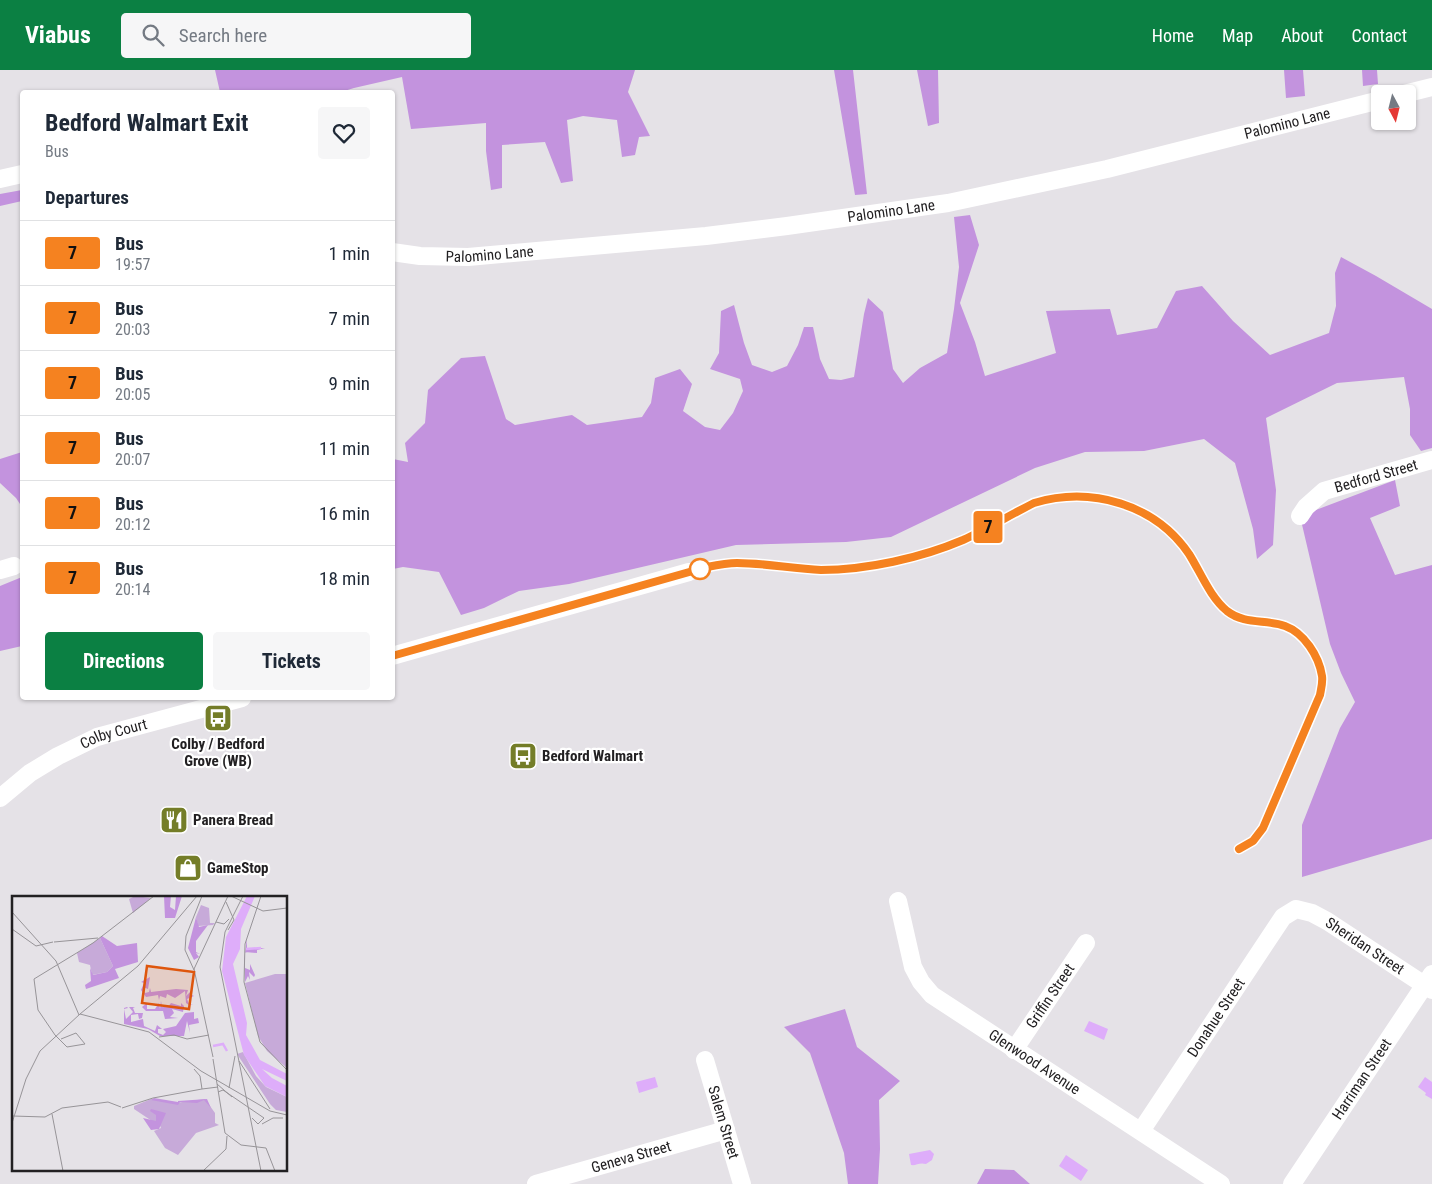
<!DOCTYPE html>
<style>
:root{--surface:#fff;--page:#f6f6f7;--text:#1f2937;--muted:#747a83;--line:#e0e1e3;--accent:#0b8043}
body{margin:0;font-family:"Roboto Condensed",sans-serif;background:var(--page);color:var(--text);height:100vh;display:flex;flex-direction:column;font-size:19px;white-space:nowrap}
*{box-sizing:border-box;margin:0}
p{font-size:16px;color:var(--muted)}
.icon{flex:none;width:28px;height:28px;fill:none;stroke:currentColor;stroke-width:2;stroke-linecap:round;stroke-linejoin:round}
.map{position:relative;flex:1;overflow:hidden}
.sheet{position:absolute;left:20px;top:20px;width:375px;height:610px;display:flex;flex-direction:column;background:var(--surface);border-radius:5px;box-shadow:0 1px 4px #0004}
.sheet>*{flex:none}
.badge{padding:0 10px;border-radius:4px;font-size:18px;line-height:32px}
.needle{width:32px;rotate:173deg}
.tools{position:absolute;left:1371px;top:15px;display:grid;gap:10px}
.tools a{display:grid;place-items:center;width:45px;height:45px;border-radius:5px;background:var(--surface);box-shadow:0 1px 4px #0004;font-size:25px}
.map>.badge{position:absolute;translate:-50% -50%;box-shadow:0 0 0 2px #fff}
h2{padding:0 25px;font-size:19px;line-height:45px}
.round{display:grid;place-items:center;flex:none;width:52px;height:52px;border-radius:5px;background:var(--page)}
.overview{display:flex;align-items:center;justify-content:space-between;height:85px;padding:0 25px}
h1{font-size:24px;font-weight:700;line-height:38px}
.action{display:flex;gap:10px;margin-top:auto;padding:10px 25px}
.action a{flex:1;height:58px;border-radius:5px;background:var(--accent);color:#fff;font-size:20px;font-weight:700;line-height:58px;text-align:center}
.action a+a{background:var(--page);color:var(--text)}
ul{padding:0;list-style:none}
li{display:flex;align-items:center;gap:15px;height:65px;padding:0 25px;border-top:1px solid var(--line)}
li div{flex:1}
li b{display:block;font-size:19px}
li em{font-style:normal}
li .badge{min-width:55px;font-weight:700;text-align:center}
header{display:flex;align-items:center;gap:30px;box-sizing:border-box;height:70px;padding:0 25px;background:var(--accent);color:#fff}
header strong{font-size:24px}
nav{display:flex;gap:28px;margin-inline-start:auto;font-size:18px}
.search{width:350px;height:45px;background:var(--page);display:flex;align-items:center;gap:12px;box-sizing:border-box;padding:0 18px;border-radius:5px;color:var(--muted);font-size:19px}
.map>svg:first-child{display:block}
.forest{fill:#c393de}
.water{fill:#deadfa}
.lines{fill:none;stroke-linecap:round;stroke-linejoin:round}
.minor{stroke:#fff;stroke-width:18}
.line-casing{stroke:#fff;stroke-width:11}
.line{stroke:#f58220;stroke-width:8}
.stop-dot{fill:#fff;stroke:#f58220;stroke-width:2.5}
.labels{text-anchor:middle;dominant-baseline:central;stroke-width:4.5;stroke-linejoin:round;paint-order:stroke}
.street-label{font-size:15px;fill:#222022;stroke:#fff}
.poi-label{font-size:15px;font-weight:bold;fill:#222022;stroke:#fff;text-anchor:start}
.inset-river{fill:none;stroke:#deadfa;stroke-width:2.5}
.inset-road{fill:none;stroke:#979498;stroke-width:1}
.view{fill:#de560d;fill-opacity:0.15;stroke:#de560d;stroke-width:2.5}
.inset-edge{fill:none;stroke:#222022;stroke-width:2.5}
</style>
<header>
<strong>Viabus</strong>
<div class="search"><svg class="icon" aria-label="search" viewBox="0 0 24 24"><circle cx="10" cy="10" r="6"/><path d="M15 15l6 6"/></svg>Search here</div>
<nav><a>Home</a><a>Map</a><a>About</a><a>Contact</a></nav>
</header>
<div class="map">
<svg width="1432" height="1114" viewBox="0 0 1432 1114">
<rect width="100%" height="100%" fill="#e5e2e7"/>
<path class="forest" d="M215 0H635L628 22 650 66 639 67 635 85 622 87 617 50 583 46 567 50 573 111 561 113 545 72 502 75V118L491 120 486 81V53L411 59 402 7 354 18 341 22H220Z
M834 0H853L867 124 855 125Z
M917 0H938L939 53 928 56Z
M1284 0H1303L1305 26 1286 28Z
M1362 0H1377L1378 14 1363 16Z
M22 120V131L0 136V124Z
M970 145 979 175 960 233 975 272 985 306 1056 283 1046 241 1110 239 1117 265 1157 258 1176 221 1202 216 1233 251 1270 285 1329 263 1336 236 1335 203 1341 187 1376 206 1432 239V378L1421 381 1410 365V339L1404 307 1337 313 1266 348 1276 420 1273 475 1257 489 1253 459 1235 393 1204 369 1144 381 1085 382 1035 398 891 467 846 472 736 475 569 514 519 521 484 538 461 545 439 502 403 497 393 499V389L408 392 405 373 425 353 428 320 461 288 485 286 506 349 515 355 572 345 587 355 642 347 651 333 655 308 680 299 692 314 683 341 705 357 720 360 733 343 743 321 740 309 710 299 719 283 721 241 734 235 744 273 752 295 772 302 787 296 798 275 804 257H813L820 289 829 309 841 310 854 307 864 244 868 228 883 242 893 299 903 313 920 298 947 283 954 239 959 197 954 147Z
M22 382V437L16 428 0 413V389Z
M1395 410 1400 436 1370 448 1395 505 1432 495V769L1302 807V755L1340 658 1355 632 1341 603 1330 574 1300 446Z
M22 507V576L0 581V516Z
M845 939 857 977 900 1011 879 1030 880 1079 878 1114H848L844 1083 810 983 784 957Z
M985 1099 1014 1100 1030 1114H977Z"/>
<path class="water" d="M1089 951 1108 959 1104 970 1084 961Z
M655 1007 658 1017 639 1023 636 1012Z
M1425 1007 1432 1012V1029L1425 1025 1426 1023 1418 1017Z
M930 1080 934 1084 932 1090 926 1094C919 1092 916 1096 911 1095L909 1084Z
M1066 1085 1088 1100 1081 1111 1059 1096Z"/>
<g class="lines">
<g class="minor">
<path d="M1404 24 1432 17"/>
<path d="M0 109 22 104"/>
<path id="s1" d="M392 182 420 186 468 187 706 166 787 156 948 133 1107 99 1380 30"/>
<path id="s2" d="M1300 446 1306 437 1324 421 1432 390"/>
<path d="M0 500 14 496"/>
<path d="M392 586 689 502"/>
<path id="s3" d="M0 728 30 703 58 686 97 667 242 628"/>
<path id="s4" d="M898 831 913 897 921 912 932 925 1221 1114"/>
<path id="s5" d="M1014 980 1086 873"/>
<path id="s6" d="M705 990 742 1114"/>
<path id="s7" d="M1141 1061 1283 847 1296 839 1312 843 1327 851 1432 920"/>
<path id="s8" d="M536 1114 726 1060"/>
<path id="s9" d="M1292 1114 1432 904"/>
</g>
</g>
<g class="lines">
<defs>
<path id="line" d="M392 586 707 497C717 495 727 493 737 493 765 493 793 499 821 500 866 500 921 488 963 470 987 459 1010 445 1034 433 1091 416 1155 434 1189 484 1201 503 1210 527 1227 541 1245 555 1265 549 1285 556 1304 563 1319 586 1322 606 1323 612 1321 619 1320 625L1263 758 1253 771 1239 779"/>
</defs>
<use href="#line" class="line-casing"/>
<use href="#line" class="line"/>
</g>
<defs>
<symbol id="bus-square" viewBox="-11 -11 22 22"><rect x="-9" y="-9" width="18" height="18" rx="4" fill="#747d28" stroke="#fff"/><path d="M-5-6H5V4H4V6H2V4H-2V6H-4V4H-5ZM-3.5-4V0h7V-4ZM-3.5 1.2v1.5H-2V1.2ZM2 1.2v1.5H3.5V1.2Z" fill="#fff"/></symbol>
<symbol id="restaurant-square" viewBox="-11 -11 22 22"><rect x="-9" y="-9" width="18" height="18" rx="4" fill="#747d28" stroke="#fff"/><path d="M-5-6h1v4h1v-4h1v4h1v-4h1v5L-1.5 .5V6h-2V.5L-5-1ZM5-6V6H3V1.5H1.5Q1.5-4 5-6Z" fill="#fff"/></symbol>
<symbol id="shop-square" viewBox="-11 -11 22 22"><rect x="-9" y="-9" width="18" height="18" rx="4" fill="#747d28" stroke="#fff"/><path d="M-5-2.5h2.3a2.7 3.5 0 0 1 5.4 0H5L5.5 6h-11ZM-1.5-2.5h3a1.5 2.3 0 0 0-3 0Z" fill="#fff"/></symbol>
</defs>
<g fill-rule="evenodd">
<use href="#bus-square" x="202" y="632" width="32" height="32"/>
<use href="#bus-square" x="507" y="670" width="32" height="32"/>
<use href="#restaurant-square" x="158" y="734" width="32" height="32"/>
<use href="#shop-square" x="172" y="782" width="32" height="32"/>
</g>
<circle class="stop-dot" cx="700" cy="499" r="10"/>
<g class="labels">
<g class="street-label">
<text stroke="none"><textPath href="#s1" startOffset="908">Palomino Lane</textPath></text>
<text stroke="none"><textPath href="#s1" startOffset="502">Palomino Lane</textPath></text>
<text stroke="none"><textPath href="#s1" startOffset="98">Palomino Lane</textPath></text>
<text stroke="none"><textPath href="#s2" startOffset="89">Bedford Street</textPath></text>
<text stroke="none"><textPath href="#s3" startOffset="132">Colby Court</textPath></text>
<text stroke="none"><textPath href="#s7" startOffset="351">Sheridan Street</textPath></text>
<text stroke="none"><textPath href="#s5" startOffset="65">Griffin Street</textPath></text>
<text stroke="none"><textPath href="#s7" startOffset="136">Donahue Street</textPath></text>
<text stroke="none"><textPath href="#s4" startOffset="224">Glenwood Avenue</textPath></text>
<text stroke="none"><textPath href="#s9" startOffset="126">Harriman Street</textPath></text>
<text stroke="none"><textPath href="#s6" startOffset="65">Salem Street</textPath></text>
<text stroke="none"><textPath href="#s8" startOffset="99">Geneva Street</textPath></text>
</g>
<g class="poi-label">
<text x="218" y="674" text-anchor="middle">Colby / Bedford<tspan x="218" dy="17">Grove (WB)</tspan></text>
<text x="542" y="686">Bedford Walmart</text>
<text x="193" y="750">Panera Bread</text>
<text x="207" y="798">GameStop</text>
</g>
</g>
<g transform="translate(12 826)">
<rect width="275" height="275" fill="#e5e2e7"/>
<path d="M123 0 139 2 121 17 117 3ZM189 9 197 12 198 27H203L201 29 186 30 184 21ZM88 42 101 70 95 76 80 79 78 69 67 66 65 57ZM263 78H275V172L255 155 246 140 233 87ZM231 156 244 180 254 191 275 201V216L264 214 258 208 225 158ZM139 203 163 207 193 203 203 217V227L207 229 184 237 166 259 153 252 142 235 149 232 146 225H140L122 213V210Z" fill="#c7aad9"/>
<path d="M152 0H159L158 11 163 14 164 0H170L163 22H153ZM184 21 187 31 196 29 184 45V56L188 58 184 57 187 61 182 64 176 52ZM90 40 105 50 125 47 126 66 103 73 107 82 74 93 73 89 79 85 78 72 81 79 95 76 101 70 88 42ZM235 42V52H253L245 54V57L233 56V72L238 74V68L243 79 242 81 237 76 238 84 236 80 233 86 232 65ZM138 81 136 93 131 91 133 97 137 96 138 92 139 96 164 93 176 94 174 100 180 94 178 98 182 100 175 103 177 108 181 109H177L174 107 173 95 163 102 155 98 154 102 148 100 147 104 146 99 134 101 129 94 132 87 129 86ZM149 105 150 111H156L159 107 169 110V107L172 110 171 116 160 113 162 117 158 121 166 122 153 123 151 115H134L130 111 135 107V113H143L147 107 148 113ZM117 111H123L121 112 123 117H131L130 122 127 123 126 118 119 119V126L131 123 132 130 143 135 145 129 150 133H146V137L151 139 154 136 151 133 164 130 173 117 182 116V123L186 122 187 127 177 129 178 137 175 125 172 140H148L136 133 112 128V112L115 111 116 112 112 113 114 123 121 116ZM142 202 166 206V205L195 203 199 212 192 204 185 207 168 206 166 209 139 204ZM139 213 154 217 147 233 139 234 131 222 144 225V219L138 215Z" fill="#c393de"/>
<path d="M235 0H243L229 33 228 53 221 68 235 127 234 139 248 164 275 178V185L250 173 260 182 275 190V201L253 190 232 159 210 75 214 41Z" fill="#deadfa"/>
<path class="inset-river" d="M234 53 249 52M201 150 211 148 215 155"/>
<path class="inset-road" d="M219 0 251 15 275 12M231 0 213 36 208 71 249 275M249 0 233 48 232 86 248 146 275 174M214 6 222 24 216 34M0 16 44 65 67 119M204 26 212 28 217 23M0 33 24 50 41 46M42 46 86 42M182 74 173 54 174 40 190 0M68 118 126 70 185 0M147 141 162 139 175 143M49 143 64 137 73 148 55 151 43 139 26 114 22 83 81 47 142 0M175 143 197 139M201 161 182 73 216 0M201 163 213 237 229 249 254 252 263 275M227 165 258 213M182 173 188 180 190 193M205 188 220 201M217 192 223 160M190 193 206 191M206 196 211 194 252 222 246 228 240 222M110 212 141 202 190 193M40 218 51 275M1 220 33 221 50 212 96 206 109 211M0 227 14 183 28 155 68 118 137 136 189 175 258 215 275 219M250 228 261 222H271M191 275 214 253 215 240"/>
<path class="view" d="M135 70 182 76 177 113 130 107Z"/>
<rect width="275" height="275" class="inset-edge"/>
</g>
</svg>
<div class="tools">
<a><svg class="needle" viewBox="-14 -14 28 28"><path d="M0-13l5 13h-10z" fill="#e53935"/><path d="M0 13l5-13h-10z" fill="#747a83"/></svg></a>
</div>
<b class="badge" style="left:988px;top:457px;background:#f58220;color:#111">7</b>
<section class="sheet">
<div class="overview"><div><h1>Bedford Walmart Exit</h1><p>Bus</p></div><a class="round"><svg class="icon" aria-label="heart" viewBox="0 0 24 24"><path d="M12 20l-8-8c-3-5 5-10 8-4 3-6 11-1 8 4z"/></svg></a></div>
<h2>Departures</h2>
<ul>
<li><span class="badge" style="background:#f58220;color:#111">7</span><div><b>Bus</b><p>19:57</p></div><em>1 min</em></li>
<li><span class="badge" style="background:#f58220;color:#111">7</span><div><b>Bus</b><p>20:03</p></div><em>7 min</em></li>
<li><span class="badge" style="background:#f58220;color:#111">7</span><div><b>Bus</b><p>20:05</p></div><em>9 min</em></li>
<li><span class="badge" style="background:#f58220;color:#111">7</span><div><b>Bus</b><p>20:07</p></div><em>11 min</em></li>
<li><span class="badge" style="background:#f58220;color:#111">7</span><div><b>Bus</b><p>20:12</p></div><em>16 min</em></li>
<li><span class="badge" style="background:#f58220;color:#111">7</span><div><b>Bus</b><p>20:14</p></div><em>18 min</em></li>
</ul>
<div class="action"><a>Directions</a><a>Tickets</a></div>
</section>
</div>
